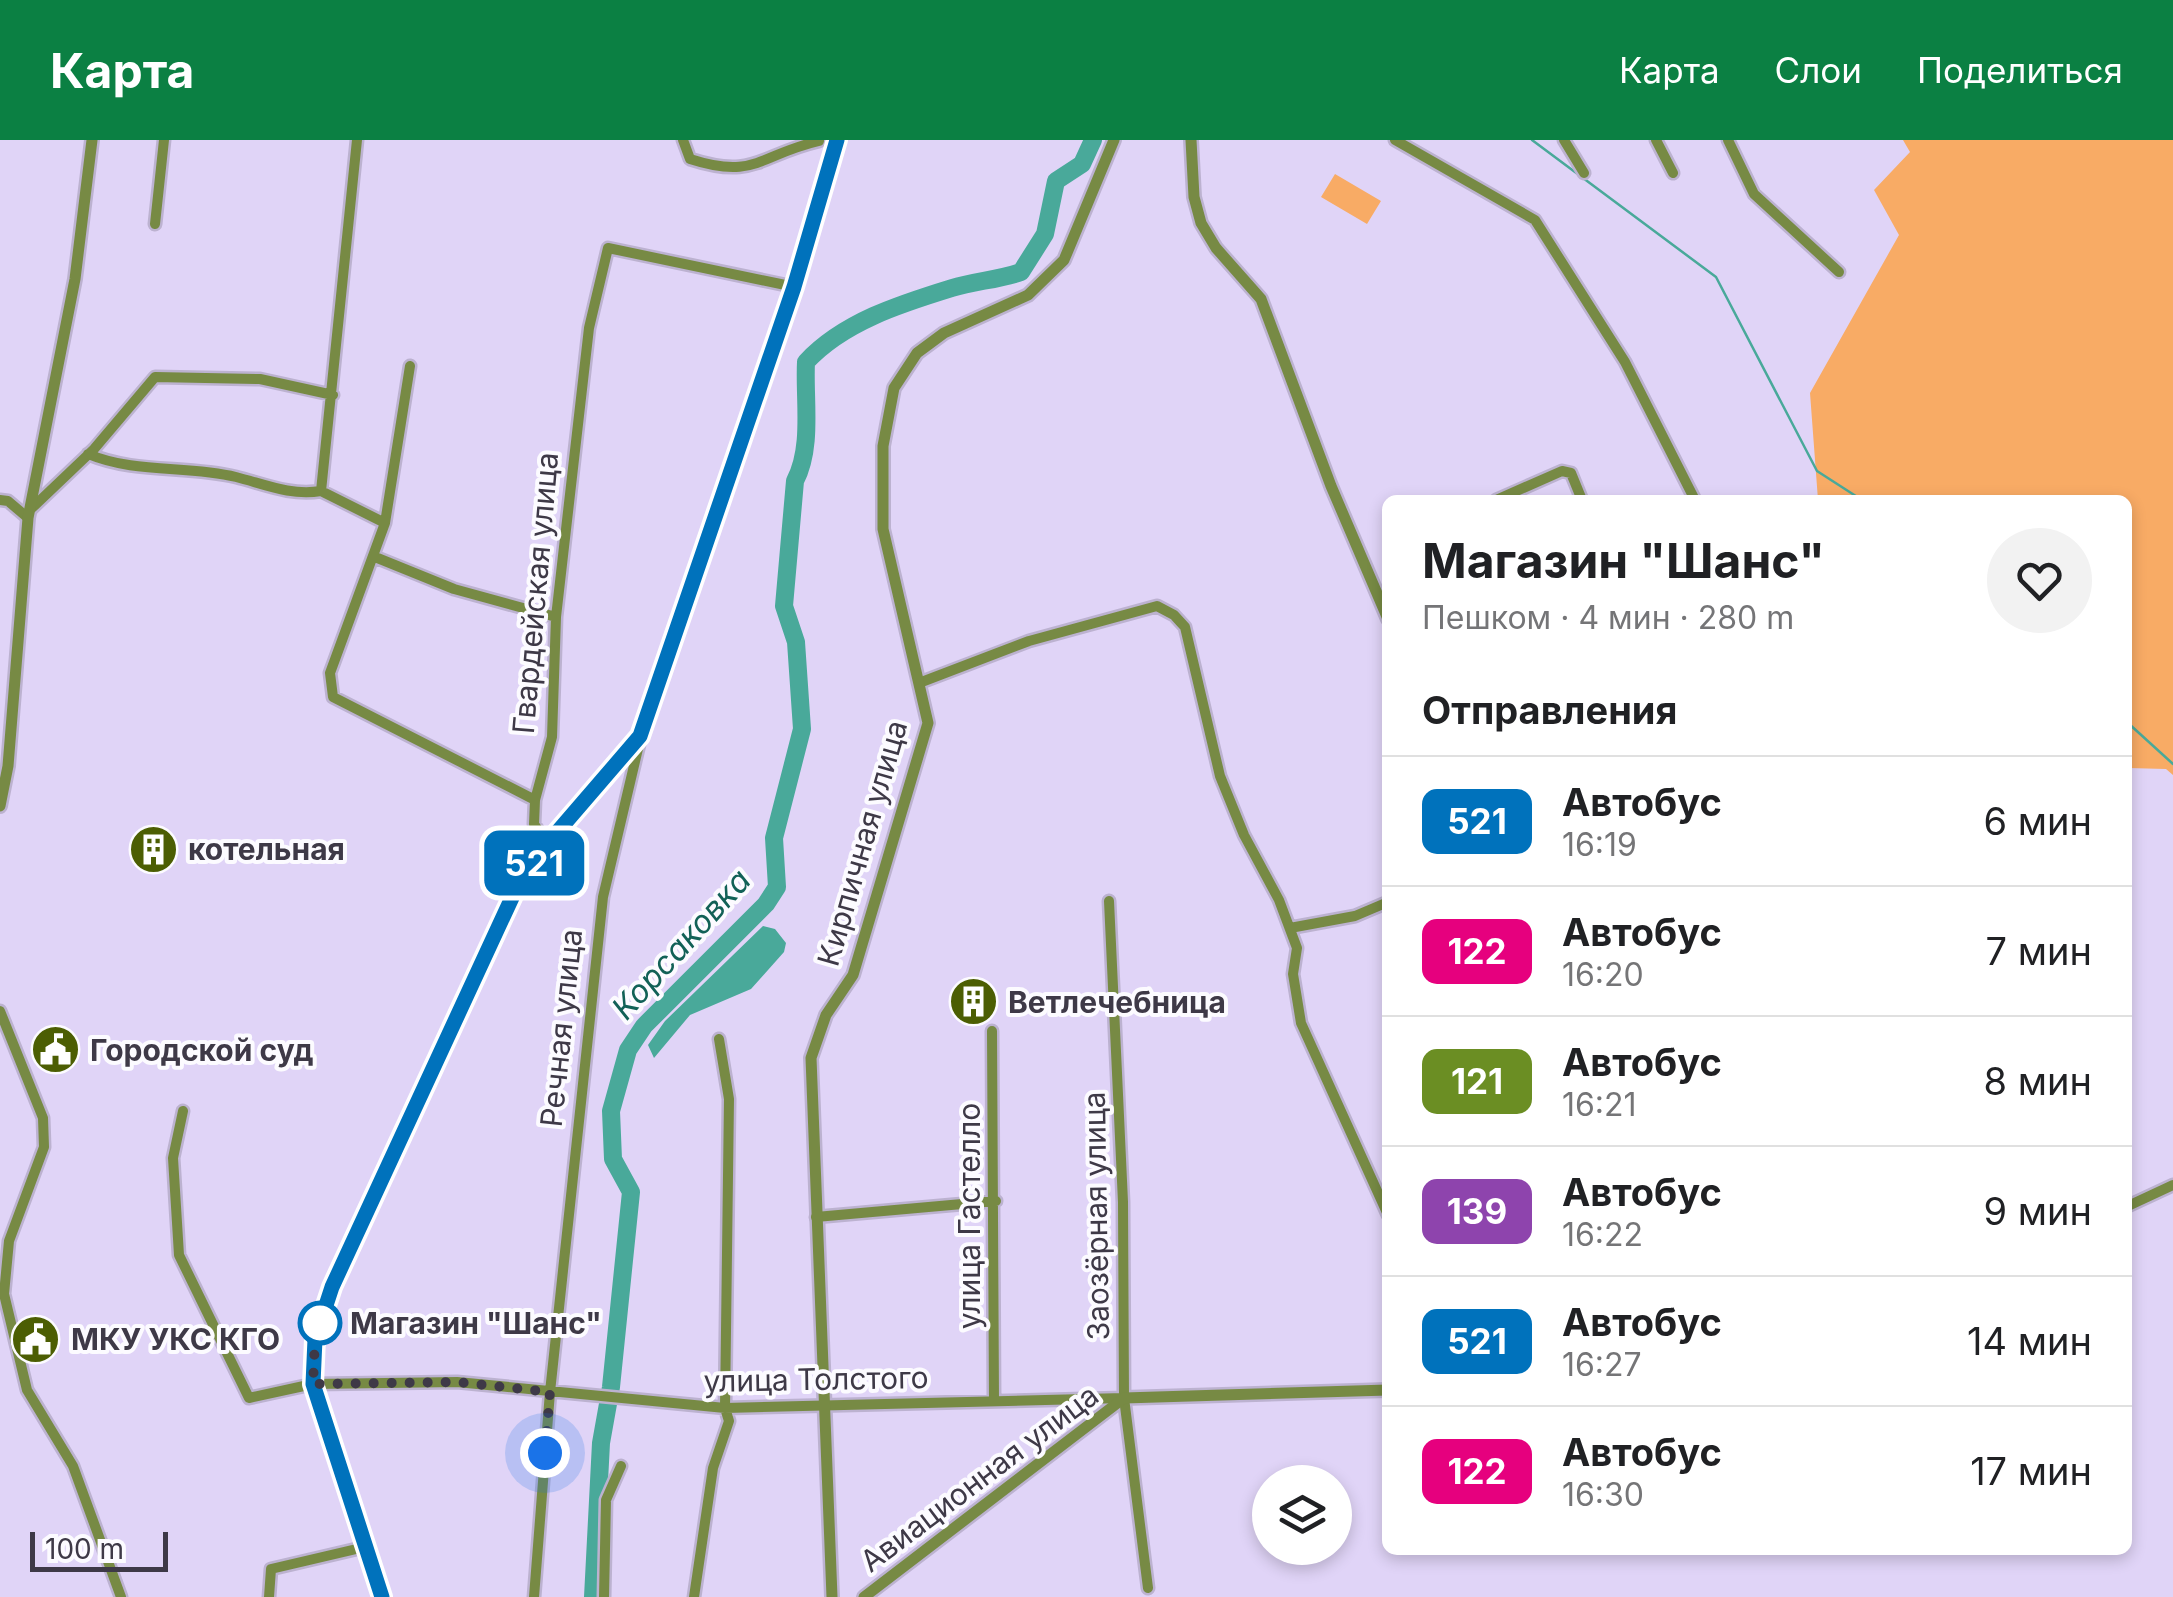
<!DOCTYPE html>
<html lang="ru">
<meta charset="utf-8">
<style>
:root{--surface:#fff;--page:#f2f2f2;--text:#202124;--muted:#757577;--line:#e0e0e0;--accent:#0b8043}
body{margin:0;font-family:Inter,sans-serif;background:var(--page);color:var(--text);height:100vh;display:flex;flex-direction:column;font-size:38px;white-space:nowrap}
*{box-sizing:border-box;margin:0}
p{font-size:32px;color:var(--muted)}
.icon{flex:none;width:55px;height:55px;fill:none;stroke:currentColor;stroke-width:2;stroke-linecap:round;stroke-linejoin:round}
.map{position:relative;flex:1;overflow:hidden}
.sheet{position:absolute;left:1382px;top:355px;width:750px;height:1060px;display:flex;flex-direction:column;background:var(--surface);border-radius:15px;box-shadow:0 5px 15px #0003}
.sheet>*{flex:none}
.badge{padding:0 20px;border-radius:15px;font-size:35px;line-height:65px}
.fabs{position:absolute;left:1252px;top:1325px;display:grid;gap:20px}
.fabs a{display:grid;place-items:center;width:100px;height:100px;border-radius:50%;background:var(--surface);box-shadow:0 5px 15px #0003;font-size:50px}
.scale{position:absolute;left:30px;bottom:25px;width:138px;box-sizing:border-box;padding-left:10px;border:5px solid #3e3947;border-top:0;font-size:28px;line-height:35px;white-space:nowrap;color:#3e3947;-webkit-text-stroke:8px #fcfbff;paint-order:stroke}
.you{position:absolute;width:50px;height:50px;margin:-25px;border:8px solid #fff;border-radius:50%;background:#1a73e8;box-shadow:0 0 0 15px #1a73e833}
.map>.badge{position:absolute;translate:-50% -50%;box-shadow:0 0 0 5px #fff}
h2{padding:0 40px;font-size:38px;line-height:90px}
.round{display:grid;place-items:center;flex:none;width:105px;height:105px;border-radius:52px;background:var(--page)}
.headline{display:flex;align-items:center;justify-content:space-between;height:170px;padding:0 40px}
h1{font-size:48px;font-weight:700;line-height:75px}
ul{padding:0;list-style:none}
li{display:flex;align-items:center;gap:30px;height:130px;padding:0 40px;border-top:2px solid var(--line)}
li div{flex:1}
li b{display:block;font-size:38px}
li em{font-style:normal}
li .badge{min-width:110px;font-weight:700;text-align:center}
header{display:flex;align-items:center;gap:60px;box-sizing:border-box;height:140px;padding:0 50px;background:var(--accent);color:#fff}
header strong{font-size:48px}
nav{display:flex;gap:55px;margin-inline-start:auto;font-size:35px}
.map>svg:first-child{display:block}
.green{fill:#f8ab65}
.water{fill:#49a99a}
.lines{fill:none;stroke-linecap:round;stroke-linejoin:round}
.stream{stroke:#49a99a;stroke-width:2.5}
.river{stroke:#49a99a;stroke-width:18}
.minor-casing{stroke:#bcb2d0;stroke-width:15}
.tertiary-casing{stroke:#bcb2d0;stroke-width:16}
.secondary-casing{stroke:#bcb2d0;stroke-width:19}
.minor{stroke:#778a44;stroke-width:10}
.tertiary{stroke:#778a44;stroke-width:11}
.secondary{stroke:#4e5e20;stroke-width:14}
.line-casing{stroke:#fff;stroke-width:22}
.line{stroke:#0072bc;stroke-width:15}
.walk{stroke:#3e3947;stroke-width:10;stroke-dasharray:0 18}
.stop-dot{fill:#fff;stroke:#0072bc;stroke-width:5}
.labels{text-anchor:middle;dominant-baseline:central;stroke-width:8;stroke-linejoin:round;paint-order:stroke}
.street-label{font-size:30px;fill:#3e3947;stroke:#fcfbff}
.poi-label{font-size:30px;font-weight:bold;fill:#3e3947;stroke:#fcfbff;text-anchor:start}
.stop-label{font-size:30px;font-weight:bold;fill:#3e3947;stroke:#fcfbff;text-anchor:start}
.water-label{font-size:32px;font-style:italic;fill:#126157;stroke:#fcfbff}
</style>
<header>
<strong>Карта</strong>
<nav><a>Карта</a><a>Слои</a><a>Поделиться</a></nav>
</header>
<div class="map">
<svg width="2173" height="1457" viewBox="0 0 2173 1457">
<rect width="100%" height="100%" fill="#e0d4f7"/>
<path class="green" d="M1903 0H2173V635L2166 629 2128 628V360H1818L1810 253 1899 95 1874 50 1910 12Z
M1335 34 1381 61 1367 84 1321 57Z"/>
<path class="water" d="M763 786 775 789 786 803 784 812 751 849 690 875 654 918 648 905 665 881Z"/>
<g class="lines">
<path class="stream" d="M1532 0 1716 137 1817 331 1862 360
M2128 583 2173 624"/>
<path class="river" d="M593 1457 601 1303 611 1247 631 1052 613 1019 611 971 628 910 644 886 766 764 777 747 774 698 802 589 796 502 784 466 795 341C813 307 804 259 806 222 843 182 900 164 952 148 974 141 998 140 1021 132L1045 94 1056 41 1082 24 1093 0"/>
<defs>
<path id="minor" d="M357 0 321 351 385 383 330 533 333 557 535 660
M683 0 690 19C755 40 759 15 819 1
M1395 0 1535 80 1625 222 1695 360
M1564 0 1584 33
M1656 0 1673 33
M1728 0 1754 54 1839 132
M155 84 164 0
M88 314C136 334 186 325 236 337 264 344 290 356 321 351
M0 360 8 361 28 378
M1496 360 1562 331 1571 333 1582 360
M32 368 94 309 155 237 260 239 333 255
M385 383 410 226
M375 417 454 449 556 477
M919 543 1029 501 1157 466 1174 475 1185 487 1220 636 1244 695 1279 760 1297 808 1293 834 1301 883 1388 1075
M547 704 534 684 535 660 552 597 556 477 589 188 608 108 795 147
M1109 761 1123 1062 1124 1258 1148 1448
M1290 788 1355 776 1388 762
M0 871 43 978 44 1007 9 1101 4 1154 27 1250 73 1326 121 1457
M992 891 994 1261
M183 971 173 1018 179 1115 249 1258 313 1244 457 1242 725 1268 1124 1258
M2128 1066 2173 1045
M816 1077 996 1061
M269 1457 271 1429 365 1407
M534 1457 550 1252 603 757 641 596
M604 1457 606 1360 621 1326
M694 1457 713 1328 729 1281 725 1268 729 959 719 899"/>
<path id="tertiary" d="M1191 0 1194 57 1201 83 1216 108 1261 159 1331 346 1388 479
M0 666 8 626 28 378 75 139 92 0
M832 1457 811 918 826 875 853 835 928 583 883 389V306L894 248 917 213 944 193 1028 155 1064 120 1114 0
M864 1457 1124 1258 1388 1250"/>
<path id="secondary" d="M382 1457 313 1244 315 1199 332 1147 515 749 577 667 641 595 795 147 837 0"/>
</defs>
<use href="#minor" class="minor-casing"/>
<use href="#tertiary" class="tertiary-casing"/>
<use href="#secondary" class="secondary-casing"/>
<use href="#minor" class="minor"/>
<use href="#tertiary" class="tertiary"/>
<use href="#secondary" class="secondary"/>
</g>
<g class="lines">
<defs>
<path id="line" d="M382 1457 313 1244 315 1199 332 1147 516 749 547 704 640 596 794 147 837 0"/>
</defs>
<use href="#line" class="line-casing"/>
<use href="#line" class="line"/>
<path class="walk" d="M320 1183 324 1173 315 1199 313 1244 457 1242 550 1252 545 1313"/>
</g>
<defs>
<symbol id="building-disc" viewBox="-11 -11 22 22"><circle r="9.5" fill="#4c5e03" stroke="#fcfbff"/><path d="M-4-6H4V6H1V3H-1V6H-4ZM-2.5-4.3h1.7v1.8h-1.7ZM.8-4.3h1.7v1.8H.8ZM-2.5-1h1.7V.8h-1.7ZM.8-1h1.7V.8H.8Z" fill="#fff"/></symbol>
<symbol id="civic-disc" viewBox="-11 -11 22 22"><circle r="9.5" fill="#4c5e03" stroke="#fcfbff"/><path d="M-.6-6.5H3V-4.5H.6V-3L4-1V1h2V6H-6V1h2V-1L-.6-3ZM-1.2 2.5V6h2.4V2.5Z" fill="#fff"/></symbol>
</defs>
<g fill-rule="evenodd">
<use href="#building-disc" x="126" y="682" width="55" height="55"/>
<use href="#building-disc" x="946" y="834" width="55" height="55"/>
<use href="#civic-disc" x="28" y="882" width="55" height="55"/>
<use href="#civic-disc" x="8" y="1172" width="55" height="55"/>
</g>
<circle class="stop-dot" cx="320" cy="1183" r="20"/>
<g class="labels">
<g class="street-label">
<text transform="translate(535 453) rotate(-85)">Гвардейская улица</text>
<text transform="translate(862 703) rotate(-74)">Кирпичная улица</text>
<text transform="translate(561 888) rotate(-84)">Речная улица</text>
<text transform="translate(969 1076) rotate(-90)">улица Гастелло</text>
<text transform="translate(1096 1076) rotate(-91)">Заозёрная улица</text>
<text transform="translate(816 1239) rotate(-1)">улица Толстого</text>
<text transform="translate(979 1338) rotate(-37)">Авиационная улица</text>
</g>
<g class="poi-label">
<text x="188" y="709">котельная</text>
<text x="1008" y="862">Ветлечебница</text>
<text x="90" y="910">Городской суд</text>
<text x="71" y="1199">МКУ УКС КГО</text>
</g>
<g class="stop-label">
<text x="350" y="1183">Магазин "Шанс"</text>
</g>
<g class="water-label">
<text transform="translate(681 804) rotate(-48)">Корсаковка</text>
</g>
</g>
</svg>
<div class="fabs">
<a><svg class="icon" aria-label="layers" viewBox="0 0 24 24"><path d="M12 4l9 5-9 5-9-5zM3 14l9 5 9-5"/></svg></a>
</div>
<div class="scale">100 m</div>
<div class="you" style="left:545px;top:1313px"></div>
<b class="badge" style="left:534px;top:723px;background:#0072bc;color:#fff">521</b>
<section class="sheet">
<div class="headline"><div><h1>Магазин &quot;Шанс&quot;</h1><p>Пешком · 4 мин · 280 m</p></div><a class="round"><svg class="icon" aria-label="heart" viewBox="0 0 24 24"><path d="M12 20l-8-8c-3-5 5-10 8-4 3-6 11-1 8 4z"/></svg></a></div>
<h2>Отправления</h2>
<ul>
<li><span class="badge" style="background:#0072bc;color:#fff">521</span><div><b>Автобус</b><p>16:19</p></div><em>6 мин</em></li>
<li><span class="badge" style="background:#e6007e;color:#fff">122</span><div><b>Автобус</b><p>16:20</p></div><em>7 мин</em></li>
<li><span class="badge" style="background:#6b8e23;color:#fff">121</span><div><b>Автобус</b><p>16:21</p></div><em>8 мин</em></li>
<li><span class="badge" style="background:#8e44ad;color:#fff">139</span><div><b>Автобус</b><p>16:22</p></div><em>9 мин</em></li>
<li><span class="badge" style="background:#0072bc;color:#fff">521</span><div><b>Автобус</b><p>16:27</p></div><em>14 мин</em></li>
<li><span class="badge" style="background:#e6007e;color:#fff">122</span><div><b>Автобус</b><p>16:30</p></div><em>17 мин</em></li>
</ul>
</section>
</div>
